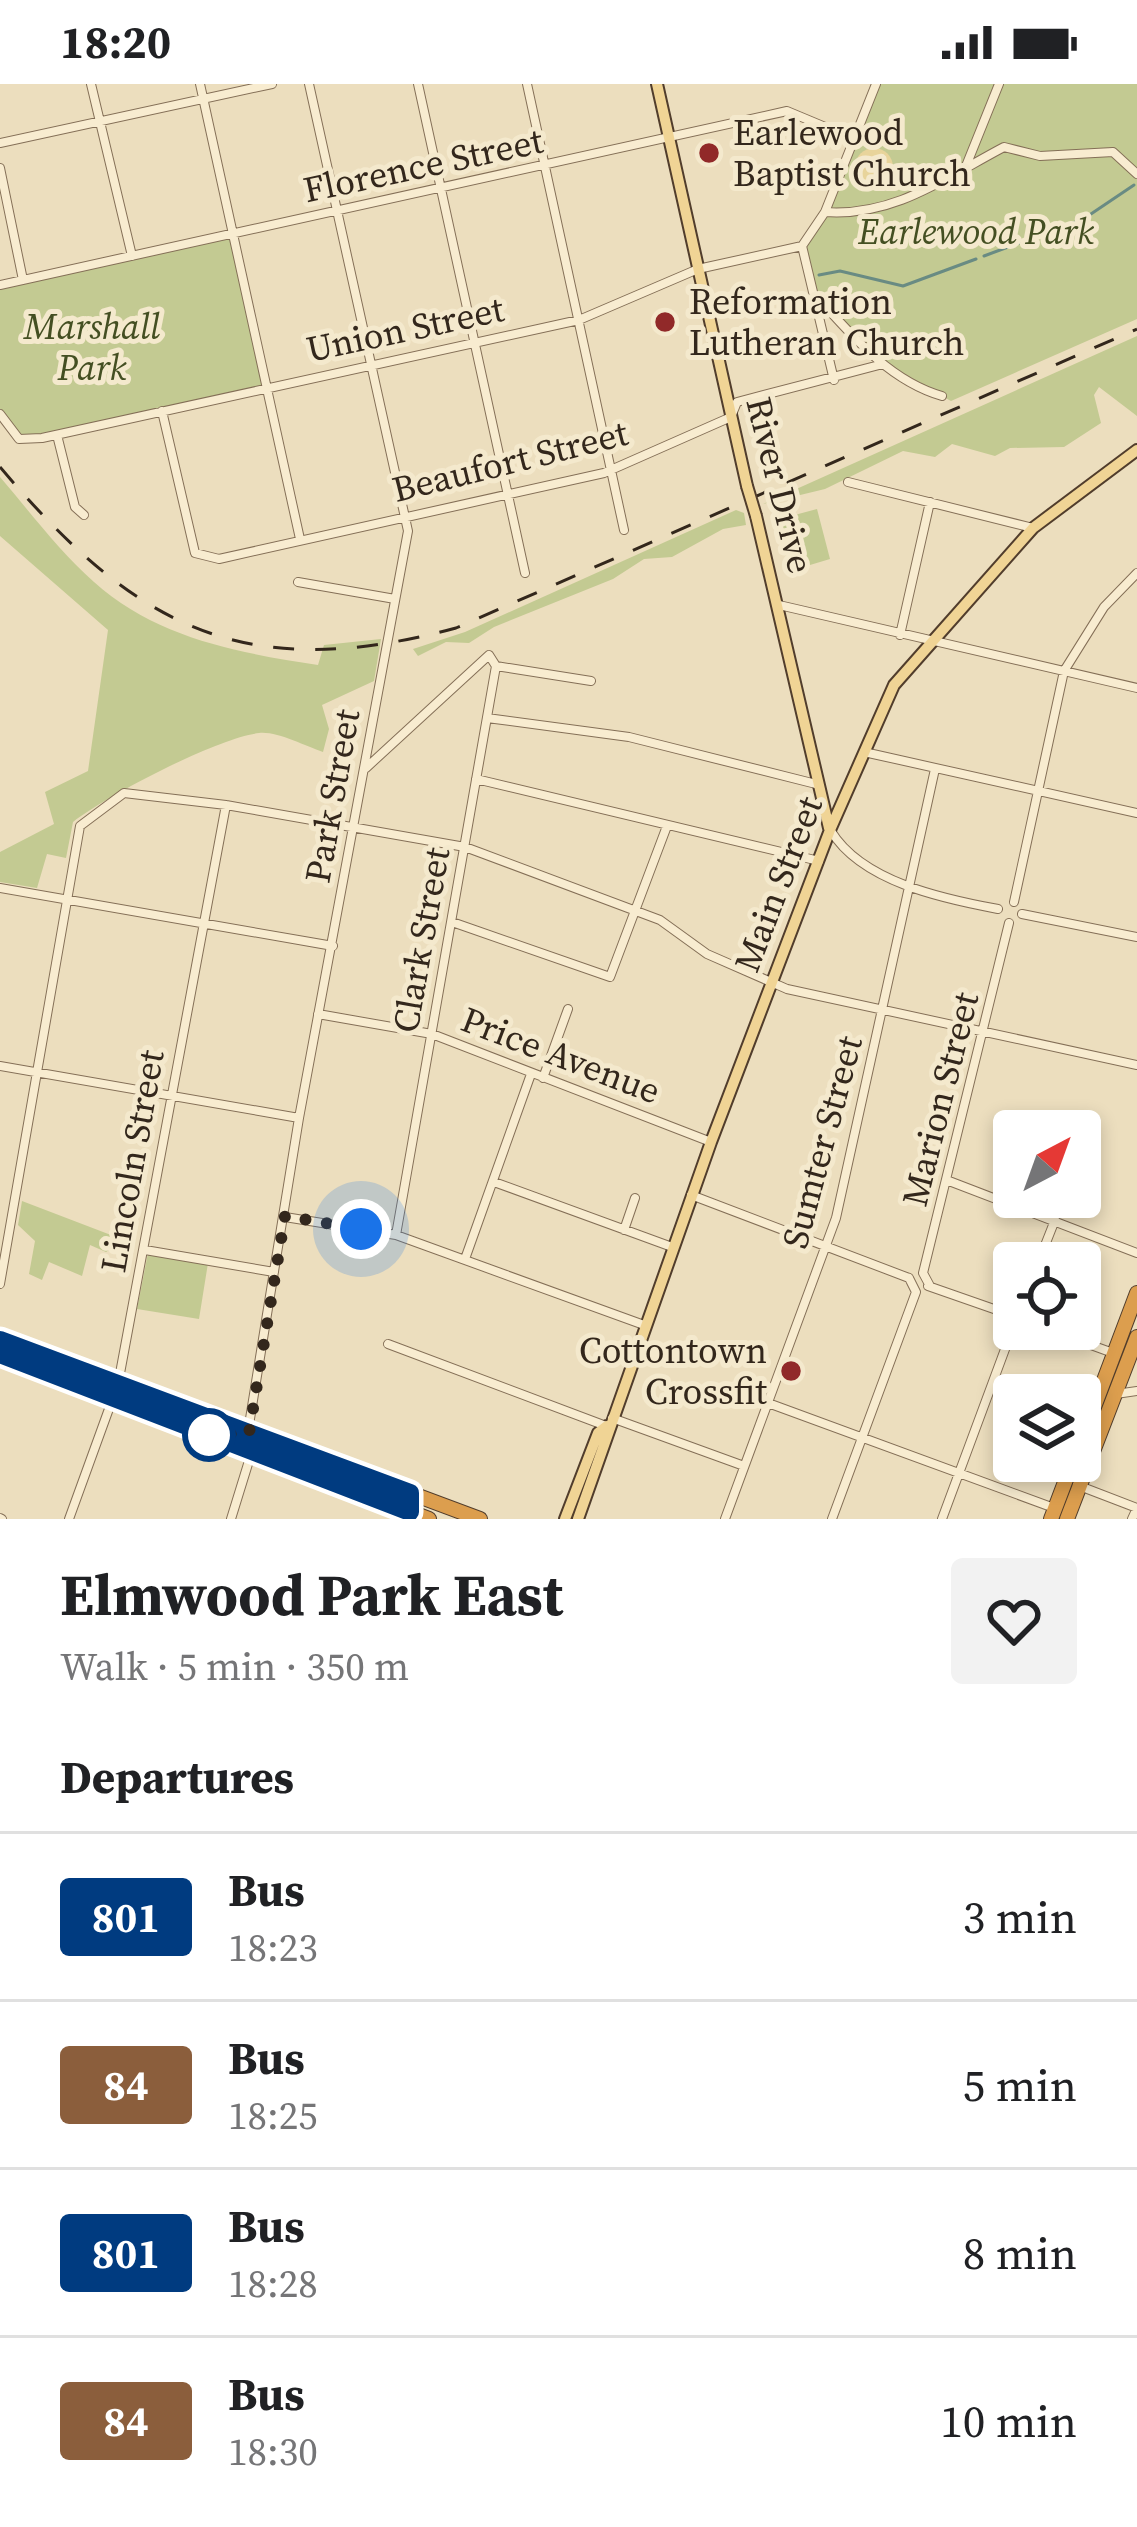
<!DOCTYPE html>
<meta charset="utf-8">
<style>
:root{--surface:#fff;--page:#f2f2f2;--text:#202124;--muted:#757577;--line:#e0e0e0}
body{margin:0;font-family:"Source Serif 4",serif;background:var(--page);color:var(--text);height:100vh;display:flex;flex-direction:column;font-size:45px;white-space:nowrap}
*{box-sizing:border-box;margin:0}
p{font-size:39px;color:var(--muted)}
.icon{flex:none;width:66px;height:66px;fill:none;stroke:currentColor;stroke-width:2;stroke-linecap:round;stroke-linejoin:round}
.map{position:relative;height:1435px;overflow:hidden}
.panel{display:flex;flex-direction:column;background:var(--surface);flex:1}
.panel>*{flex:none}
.badge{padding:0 24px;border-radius:9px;font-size:42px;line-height:78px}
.needle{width:78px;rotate:41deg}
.fabs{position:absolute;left:993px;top:1026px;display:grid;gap:24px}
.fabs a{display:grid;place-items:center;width:108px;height:108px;border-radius:12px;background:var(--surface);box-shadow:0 6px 18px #0003;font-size:60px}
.you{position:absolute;width:60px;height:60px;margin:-30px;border:9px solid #fff;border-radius:50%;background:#1a73e8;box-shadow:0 0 0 18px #1a73e833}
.map>.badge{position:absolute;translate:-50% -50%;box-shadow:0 0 0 6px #fff}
h2{padding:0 60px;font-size:45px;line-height:108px}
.round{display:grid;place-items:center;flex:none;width:126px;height:126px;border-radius:12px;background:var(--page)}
.headline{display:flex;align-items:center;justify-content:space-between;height:204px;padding:0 60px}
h1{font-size:57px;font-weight:700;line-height:90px}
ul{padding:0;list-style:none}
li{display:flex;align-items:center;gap:36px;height:168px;padding:0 60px;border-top:3px solid var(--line)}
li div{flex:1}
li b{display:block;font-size:45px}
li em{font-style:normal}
li .badge{min-width:132px;font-weight:700;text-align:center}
.status{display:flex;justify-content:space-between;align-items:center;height:84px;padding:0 60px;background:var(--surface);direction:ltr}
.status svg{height:33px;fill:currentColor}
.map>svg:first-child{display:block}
.green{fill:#c3ca92}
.sand{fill:#e8d49b}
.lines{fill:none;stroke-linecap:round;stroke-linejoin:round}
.stream{stroke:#698b83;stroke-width:3}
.minor-casing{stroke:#846f57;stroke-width:10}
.major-casing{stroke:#513d2c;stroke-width:14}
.highway-casing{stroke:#513d2c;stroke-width:16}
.minor{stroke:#f8ecd0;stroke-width:8}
.major{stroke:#f0d495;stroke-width:10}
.highway{stroke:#dc9e4e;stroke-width:14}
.rail{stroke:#33271c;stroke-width:3;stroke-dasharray:21 21;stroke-linecap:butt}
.major-bridge-casing{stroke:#513d2c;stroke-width:14;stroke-linecap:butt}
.major-bridge{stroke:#f0d495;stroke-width:10}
.line-casing{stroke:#fff;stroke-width:27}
.line{stroke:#003b80;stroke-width:18}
.walk{stroke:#33271c;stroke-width:12;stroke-dasharray:0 21.6}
.poi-dot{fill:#912929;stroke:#f4e9cd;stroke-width:4.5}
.stop-dot{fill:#fff;stroke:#003b80;stroke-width:6}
.labels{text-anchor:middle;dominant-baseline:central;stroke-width:10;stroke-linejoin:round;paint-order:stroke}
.poi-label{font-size:36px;fill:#33271c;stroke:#f4e9cd;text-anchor:start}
.street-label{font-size:36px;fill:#33271c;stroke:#f4e9cd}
.park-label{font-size:36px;font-style:italic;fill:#444f22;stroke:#f4e9cd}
</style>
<div class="status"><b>18:20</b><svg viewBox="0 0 49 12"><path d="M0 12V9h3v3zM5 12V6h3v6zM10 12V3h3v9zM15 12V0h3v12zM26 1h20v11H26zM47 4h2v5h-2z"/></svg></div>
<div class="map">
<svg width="1137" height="1435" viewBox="0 0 1137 1435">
<rect width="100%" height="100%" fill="#ecdebe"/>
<path class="green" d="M876 0H1137V235L951 317 883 280 815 210 802 162 825 127Z
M233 151 267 303 25 357 0 330V201Z
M1137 252V332L1099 303 1094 311 1101 339 1064 363 1010 364 995 372 952 360 935 373 903 367 825 405 763 420Z
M0 393C30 428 59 467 94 498 156 554 239 569 318 581L324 561 381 555 374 597 322 621 329 645 323 668C305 662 277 647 259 649 219 653 106 712 73 738L66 774 47 770 37 804 0 798V768L54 740 45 708 88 687 108 546 0 452Z
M817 425 830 475 790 487 776 436Z
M736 426 744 429 746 441 723 445 672 473 644 475 613 495 494 543 469 559 446 558 418 572 413 565 465 548Z
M22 1117 124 1156 106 1168 90 1161 82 1192 49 1178 42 1196 29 1190 35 1157 18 1141Z
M148 1169 208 1179 199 1235 137 1225Z"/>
<path class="sand" d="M855 83a19 19 0 1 1 38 0a19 19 0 1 1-38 0Z"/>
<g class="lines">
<path class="stream" d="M1082 136 1134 101
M984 172 1076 138
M819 191 840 187 903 202 976 175"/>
<defs>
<path id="minor" d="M91 0 132 172
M200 0 300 455
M418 0 525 489
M527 0 624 446
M0 59 272 0
M966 82 999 0
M0 84 23 196
M825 128C894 133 945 94 1004 63L1040 72 1113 68 1137 90
M0 201 787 27 854 55
M818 214C853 253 890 297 942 312
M834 296 802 162 825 128 876 0
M162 327 195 469 219 475 604 389 731 333 737 318 883 280
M0 330 19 355 42 354 579 236 698 185 802 162
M57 351 75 423 84 431
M848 398 1033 444
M298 498 395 515
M779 521 1137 604
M900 551 930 418
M496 582 591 597
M487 634 629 653 816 700
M864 668 1137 729
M366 684 489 571 496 582 396 1151
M476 695 819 777
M831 747C862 798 944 815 998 825
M0 804 333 862
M1014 818 1064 587 1104 523 1137 489
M1022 830 1137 853
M452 838 610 893 667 742
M318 930 432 950 711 1058
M0 982 299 1034
M543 994 568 925
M949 1097 1137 1169
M494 1098 672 1163
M691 1111 909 1194
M285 1133 396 1151 644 1241
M624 1146 635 1114
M145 1166 274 1188
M465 1175 531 990
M1038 1179 1055 1136
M0 1200 80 742 124 709 226 721 465 763 660 836 707 870 787 905 1137 981
M928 1202 1014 1232
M930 1202 923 1189 1009 839
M1047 1245 1113 1269
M388 1260 606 1342
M1116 1310 1137 1307
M768 1319 1054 1424
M612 1334 744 1382
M248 1347 299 1034 408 447 309 0
M1077 1401 1137 1424
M0 1434 2 1435
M69 1435 118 1300 226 721
M231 1435 252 1367
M725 1435 836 1134 935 685
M832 1435 916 1208 909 1194
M942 1435 1014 1241
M1132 1435 1137 1424"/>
<path id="major" d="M657 0 747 402
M756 432 829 744
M565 1435 598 1349 607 1342
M578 1435 711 1058 830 746 894 601 1033 444 1137 366"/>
<path id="highway" d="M0 1256 480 1435
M0 1270 429 1435
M1080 1360 1137 1209
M1051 1435 1073 1377
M1067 1435 1137 1253"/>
</defs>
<use href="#minor" class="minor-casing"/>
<use href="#major" class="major-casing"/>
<use href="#highway" class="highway-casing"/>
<use href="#minor" class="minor"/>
<use href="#major" class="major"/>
<use href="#highway" class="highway"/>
<path class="rail" d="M0 383C136 544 244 601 456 544L1137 245"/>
<defs>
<path id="major-bridge" d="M747 402 756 432"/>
</defs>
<use href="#major-bridge" class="major-bridge-casing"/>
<use href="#major-bridge" class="major-bridge"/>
</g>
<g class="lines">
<defs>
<path id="line" d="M0 1256 410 1409V1428L0 1270"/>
</defs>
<use href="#line" class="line-casing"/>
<use href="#line" class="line"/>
<path class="walk" d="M209 1351 249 1349 285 1132 361 1145"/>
</g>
<g class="poi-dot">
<circle cx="709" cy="69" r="12"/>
<circle cx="665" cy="238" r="12"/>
<circle cx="791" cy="1287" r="12"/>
</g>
<circle class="stop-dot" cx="209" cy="1351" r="24"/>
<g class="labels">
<g class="poi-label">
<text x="733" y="48">Earlewood<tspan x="733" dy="41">Baptist Church</tspan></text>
<text x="689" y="217">Reformation<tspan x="689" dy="41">Lutheran Church</tspan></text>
<text x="767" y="1266" text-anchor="end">Cottontown<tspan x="767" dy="41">Crossfit</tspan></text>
</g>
<g class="street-label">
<text transform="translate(423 81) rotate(-12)">Florence Street</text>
<text transform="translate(405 245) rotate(-12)">Union Street</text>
<text transform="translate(510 377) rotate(-14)">Beaufort Street</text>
<text transform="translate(780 401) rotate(76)">River Drive</text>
<text transform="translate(332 712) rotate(-80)">Park Street</text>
<text transform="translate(778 800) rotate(-69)">Main Street</text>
<text transform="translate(421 856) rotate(-80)">Clark Street</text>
<text transform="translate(561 971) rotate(21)">Price Avenue</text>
<text transform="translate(940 1015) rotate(-76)">Marion Street</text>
<text transform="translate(822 1058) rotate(-75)">Sumter Street</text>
<text transform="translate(132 1077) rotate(-80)">Lincoln Street</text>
</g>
<g class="park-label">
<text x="976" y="147">Earlewood Park</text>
<text x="92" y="242">Marshall<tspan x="92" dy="41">Park</tspan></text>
</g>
</g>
</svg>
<div class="fabs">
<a><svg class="needle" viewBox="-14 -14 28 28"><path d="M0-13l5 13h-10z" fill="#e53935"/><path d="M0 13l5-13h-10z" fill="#757577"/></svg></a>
<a><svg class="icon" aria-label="locate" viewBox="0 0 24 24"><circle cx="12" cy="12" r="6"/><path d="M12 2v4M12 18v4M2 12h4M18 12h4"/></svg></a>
<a><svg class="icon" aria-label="layers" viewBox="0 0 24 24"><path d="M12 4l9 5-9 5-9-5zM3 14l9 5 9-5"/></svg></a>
</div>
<div class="you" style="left:361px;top:1145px"></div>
</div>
<section class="panel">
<div class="headline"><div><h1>Elmwood Park East</h1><p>Walk · 5 min · 350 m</p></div><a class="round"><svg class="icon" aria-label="heart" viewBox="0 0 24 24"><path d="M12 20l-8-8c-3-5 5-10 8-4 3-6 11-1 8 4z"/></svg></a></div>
<h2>Departures</h2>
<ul>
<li><span class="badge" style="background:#003b80;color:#fff">801</span><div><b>Bus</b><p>18:23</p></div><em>3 min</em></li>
<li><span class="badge" style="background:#8b5e3c;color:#fff">84</span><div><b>Bus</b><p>18:25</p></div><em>5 min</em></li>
<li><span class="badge" style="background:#003b80;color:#fff">801</span><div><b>Bus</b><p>18:28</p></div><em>8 min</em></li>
<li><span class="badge" style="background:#8b5e3c;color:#fff">84</span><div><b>Bus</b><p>18:30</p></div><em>10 min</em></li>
</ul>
</section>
